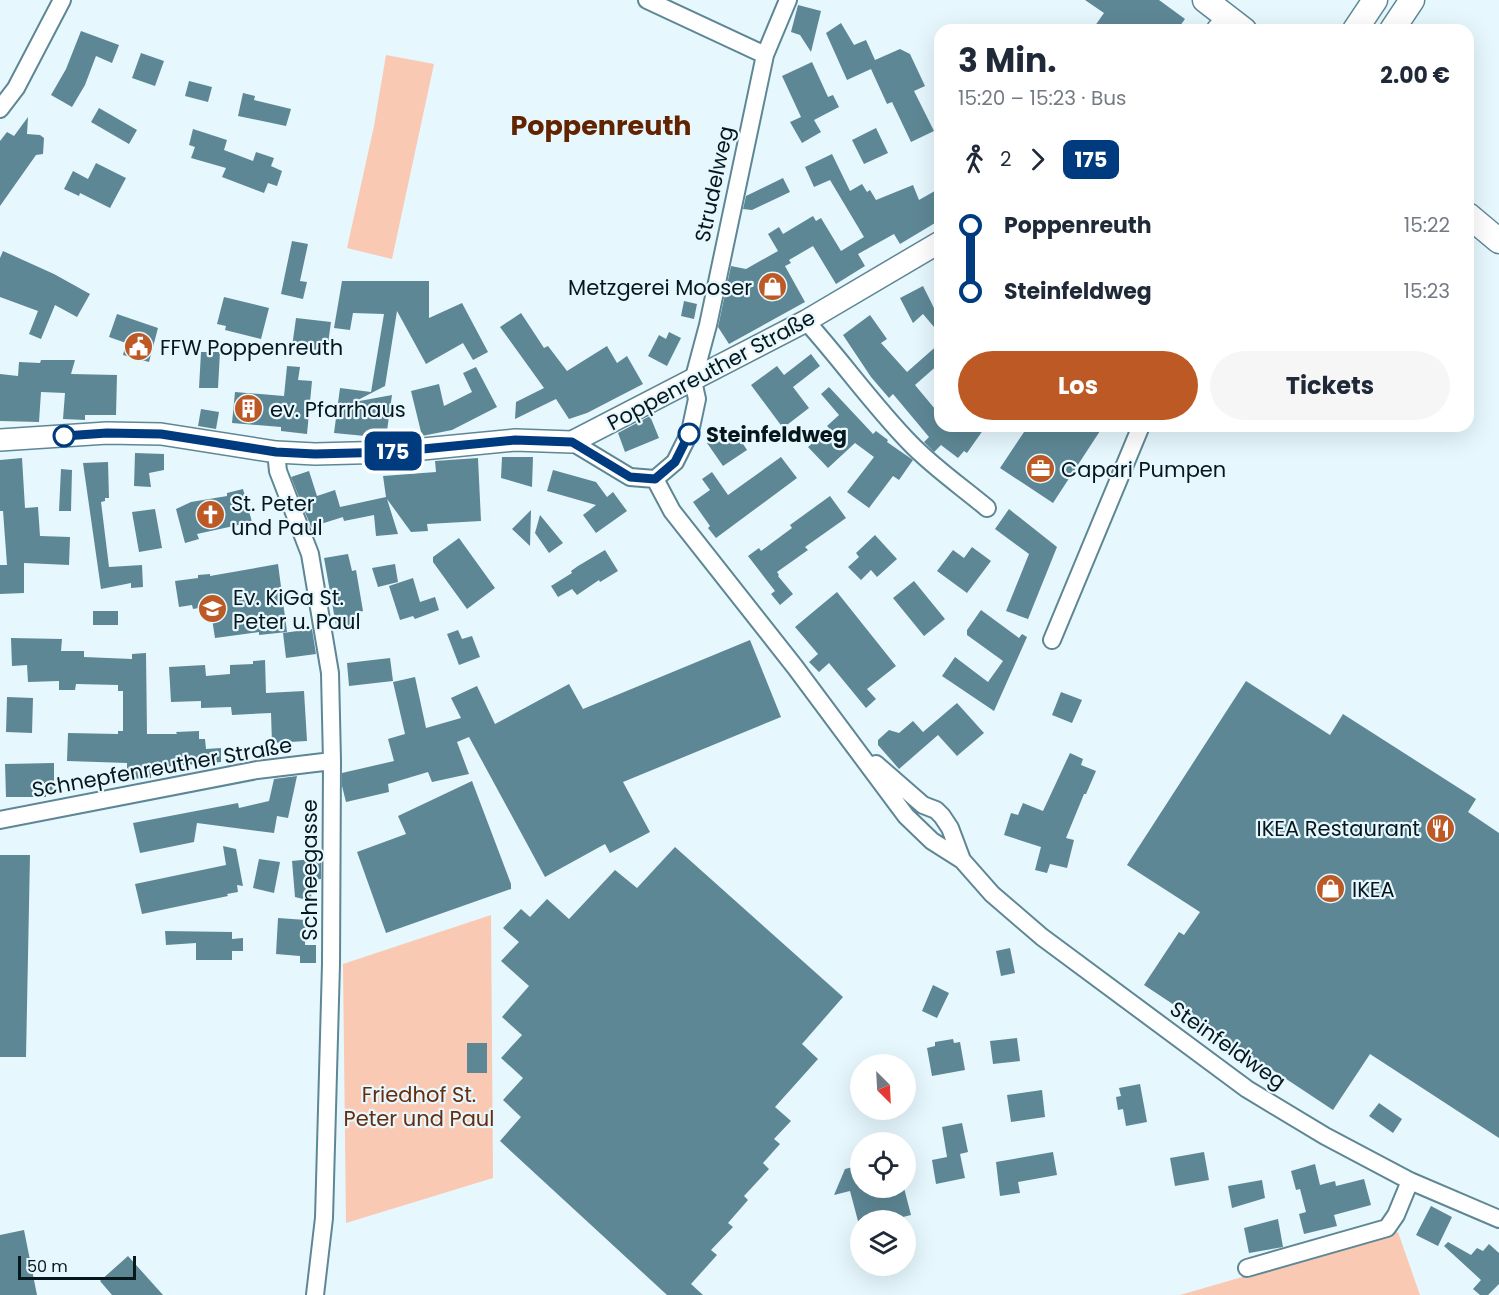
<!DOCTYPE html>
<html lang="de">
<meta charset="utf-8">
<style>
:root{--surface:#fff;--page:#f6f6f7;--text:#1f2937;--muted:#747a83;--accent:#bd5924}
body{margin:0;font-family:Poppins,sans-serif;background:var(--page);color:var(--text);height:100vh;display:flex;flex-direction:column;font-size:22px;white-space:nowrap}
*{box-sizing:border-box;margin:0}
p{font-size:20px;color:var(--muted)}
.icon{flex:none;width:33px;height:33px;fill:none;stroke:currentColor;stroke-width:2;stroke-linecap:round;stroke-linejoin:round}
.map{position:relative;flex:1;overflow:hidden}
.sheet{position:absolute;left:934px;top:24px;width:540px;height:408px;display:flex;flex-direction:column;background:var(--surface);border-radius:18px;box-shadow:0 6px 24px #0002}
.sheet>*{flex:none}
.badge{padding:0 12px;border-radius:9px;font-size:21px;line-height:39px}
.needle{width:39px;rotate:156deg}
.tools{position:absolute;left:850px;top:1054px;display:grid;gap:12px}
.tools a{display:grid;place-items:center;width:66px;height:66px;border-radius:50%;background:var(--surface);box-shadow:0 6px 24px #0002;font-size:30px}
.scale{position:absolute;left:18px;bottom:15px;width:118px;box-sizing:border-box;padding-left:6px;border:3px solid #07181d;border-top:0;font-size:16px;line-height:21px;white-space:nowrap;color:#07181d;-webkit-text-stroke:4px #e6f7fe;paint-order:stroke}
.map>.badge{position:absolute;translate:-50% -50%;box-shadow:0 0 0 3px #fff}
.legs{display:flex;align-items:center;gap:9px;height:66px;padding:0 24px;font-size:20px}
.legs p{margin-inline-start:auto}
.overview{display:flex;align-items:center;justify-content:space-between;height:102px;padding:0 24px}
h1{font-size:33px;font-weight:700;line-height:45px}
.button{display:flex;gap:12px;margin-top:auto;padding:12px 24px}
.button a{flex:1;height:69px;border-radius:36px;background:var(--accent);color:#fff;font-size:24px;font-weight:700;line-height:69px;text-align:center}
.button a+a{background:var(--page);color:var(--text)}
ul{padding:0 24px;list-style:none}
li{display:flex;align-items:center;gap:21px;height:66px;font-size:22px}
li i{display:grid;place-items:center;width:9px;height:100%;margin:0 8px;background:currentColor}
li i::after{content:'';width:15px;height:15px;margin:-8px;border:4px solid;border-radius:50%;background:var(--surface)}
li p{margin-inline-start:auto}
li:first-child i{background:linear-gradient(#0000 50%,currentColor 0)}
li:last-child i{background:linear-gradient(currentColor 50%,#0000 0)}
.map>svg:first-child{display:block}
.green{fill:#fac9b3}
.building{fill:#5e8795}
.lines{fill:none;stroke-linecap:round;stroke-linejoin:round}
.minor-casing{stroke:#5e8795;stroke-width:20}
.tertiary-casing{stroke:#5e8795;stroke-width:24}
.secondary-casing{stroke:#5e8795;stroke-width:27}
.minor{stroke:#fff;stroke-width:16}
.tertiary{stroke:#fff;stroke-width:21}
.secondary{stroke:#fff;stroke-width:24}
.line-1-casing{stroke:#fff;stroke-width:14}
.line-1{stroke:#003b80;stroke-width:9}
.stop-1-dot{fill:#fff;stroke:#003b80;stroke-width:3}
.labels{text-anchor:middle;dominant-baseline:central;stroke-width:4.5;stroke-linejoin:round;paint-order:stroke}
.street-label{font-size:21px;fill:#07181d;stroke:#e6f7fe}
.poi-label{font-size:21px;fill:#07181d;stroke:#e6f7fe;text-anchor:start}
.stop-label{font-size:21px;font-weight:bold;fill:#07181d;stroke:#e6f7fe;text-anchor:start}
.park-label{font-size:21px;fill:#682d0d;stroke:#e6f7fe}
.district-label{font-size:27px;font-weight:bold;fill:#622400;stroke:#e6f7fe}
</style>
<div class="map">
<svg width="1499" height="1295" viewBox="0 0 1499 1295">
<rect width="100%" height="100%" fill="#e6f7fe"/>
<path class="green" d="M386 55 434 64 392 259 347 248 374 126Z
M491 915 493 1178 346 1223 343 964Z
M1398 1232 1420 1295H1180Z"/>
<path class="building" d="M1085 0H1159L1185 19 1177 30H1092L1104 13Z
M798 5 821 11 811 52 800 35 791 32Z
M841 23 854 45 866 40 875 60 900 49 910 54 925 86 914 91 934 131 911 142 892 102 887 104 871 69 847 80 826 33Z
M81 31 119 45 112 63 96 56 85 85 72 107 51 95 66 69Z
M141 53 164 61 155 86 132 78Z
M812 62 828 97 833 95 839 107 814 120 821 132 802 143 790 122 801 117 782 76Z
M189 81 212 87 208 102 185 96Z
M243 93 255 96 254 100 291 109 286 126 238 116Z
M99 108 137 130 129 144 91 122Z
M28 117 27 134 40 135 44 138 43 154 36 155 0 206V141L7 132 14 136Z
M876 128 888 153 864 164 852 140Z
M193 129 227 140 224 150 253 161 256 152 274 158 271 166 282 171 277 186 268 183 264 193 222 177 226 168 191 158 195 147 189 145Z
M832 154 850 191 862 184 867 192 870 190 876 200 913 185 919 200 940 188V220L900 244 894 234 858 254 865 266 836 284 813 246 789 260 791 263 785 266 805 302 729 344 718 327 731 266 746 269 778 251 768 234 779 227 783 234 813 216 816 221 821 218 841 251 864 237 830 180 814 187 805 167Z
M96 163 126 178 110 208 80 193 79 196 64 189 73 171 88 179Z
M783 178 790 192 752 210 743 209 746 196Z
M292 241 308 244 300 281 307 282 303 299 281 294Z
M3 251 54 274 90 294 77 317 55 305 41 339 29 334 38 311 0 297V258Z
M342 281H429V318L462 303 488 352 473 360 463 343 426 364 397 311 385 386 354 402 392 395 386 438 334 433 340 388 371 392 384 314 353 313 350 330 334 328Z
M923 286 934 308 940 315V334L923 314 913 323 900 298Z
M224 297 269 308 261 339 225 330 226 326 217 324Z
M684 301 697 304 694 319 681 316Z
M521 313 544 348 548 346 567 371 607 346 617 363 627 356 643 384 587 413 569 419 556 399 515 419 516 402 544 388 500 327Z
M117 314 158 328 149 362 123 355 126 343 109 337Z
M870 315 887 339 881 343 907 372 940 343V363L915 385 940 415V426H986L967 453 964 451 958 458 941 445 934 452 924 442 929 437 893 394 889 398 871 377 843 335Z
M296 318 331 322 327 351 292 347Z
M669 332 681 338 667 366 648 356 659 335 666 339Z
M201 352H220L218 388H199Z
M811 354 820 366 793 387 809 408 783 428 751 385 777 366 784 375Z
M41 360H75L71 374 117 375 116 415H85V420L63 419 65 393 41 392 39 422 0 421V374L18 376 19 362 40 363Z
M287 366 300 367 298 380 312 381 307 434 281 431V427L232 423 235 392 284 396Z
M476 367 497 407 452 430 422 436 411 391 439 384 444 406 472 392 463 373Z
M829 387 873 434 876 431 888 440 887 442 913 460 899 480 893 476 869 508 847 492 874 457 855 443 828 468 808 447 829 428 827 426 839 415 821 394Z
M201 409 219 412 216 429 198 426Z
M650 416 659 438 625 452 618 433Z
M1028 426H1092L1100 431 1053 503 1000 468Z
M726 430 730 436 736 433 747 450 723 466 707 443Z
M135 453 164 454V470L149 473 151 487 134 486Z
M502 457H533L532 487 501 478Z
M781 457 797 478 716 538 708 528 710 526 693 502 710 490 702 479 712 472 728 495Z
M22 458 25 508 38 507 40 536 70 537 69 565 24 563V593L0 594V565H7L3 511H0V460Z
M478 458 481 521 427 524 428 531 411 532 387 499 398 534 376 536 374 515 344 521 340 507 386 497 383 476 436 472 435 461Z
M108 462 109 498H105V501L101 502 109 567 142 565 143 587 131 588V583L101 589 83 463Z
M61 469 72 470 71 511H59Z
M553 470 596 482 607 497 613 492 627 511 596 533 583 515 596 505 547 491Z
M309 471 317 496 335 490 343 517 311 527 291 477Z
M243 489 252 522 197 534 199 539 185 543 176 509 191 502 227 496V493Z
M830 496 846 518 805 547 808 550 777 572 779 575 778 576 793 594 780 605 771 594 775 591 748 556 759 548 761 551 792 528 790 525Z
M155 509 162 548 139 552 132 512Z
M1009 509 1057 547 1028 619 1006 611 1029 554 995 529Z
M531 510 530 546 512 529Z
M540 515 563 543 549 553 535 533Z
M875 535 897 559 877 577 871 570 861 580 848 567 859 557 856 553Z
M459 538 495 588 467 609 433 562V557Z
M972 547 991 561 967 593 937 571 953 550 964 558Z
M605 550 618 571 600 582 599 580 577 595 572 589 558 597 551 586 572 573 571 571 578 566Z
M348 554 352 571 356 570 363 611 358 612 360 627 337 631 324 558Z
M278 564 287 632 259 635V632L215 638 210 606 193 609 192 605 179 607 175 581 198 578V575L210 574V576Z
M395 564 398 582 378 587 372 568Z
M413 578 420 602 435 597 439 610 415 619 413 616 400 620 389 586Z
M914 581 945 619 924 636 893 598Z
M837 592 896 666 867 689 876 699 866 708 829 663 819 672 809 662 818 654 795 627Z
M981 610 1019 638 1022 634 1027 637 994 711 942 676 955 657 988 682 1003 661 967 635V630Z
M93 611H118V625H93Z
M312 629 316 654 286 658 283 633Z
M458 630 462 639 472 636 480 657 459 665 447 634Z
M11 638 62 639 61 651H84V657L132 659V654L146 653 147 734H177L176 732 199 731V739H205L206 749 221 748V762L151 768V778L127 779V763L67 761 68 733 118 734V731H123V691H118V685L76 684 75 690H59V681L28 682 27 665 12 666Z
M750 640 781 717 623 782 650 832 610 853 605 844 545 877 469 737 457 742 469 774 432 782 428 772 388 784 389 792 346 802 342 786V773L394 761 388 739 405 734 393 682 415 677 426 728 461 718 451 698 477 686 495 724 569 684 583 709Z
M390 658 393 681 349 686 347 663Z
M265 660 266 693 304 691 307 741 272 743 271 713 232 715 231 707 201 708V701L171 702 169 667 205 665 206 676 230 674V665L253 664V661Z
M1246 681 1330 735 1343 714 1476 799 1468 812 1499 833V1138L1370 1054 1333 1110 1144 985 1179 932 1184 935 1200 912 1127 865Z
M1061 692 1082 700 1072 723 1052 715Z
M7 697 33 698 32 733 6 732Z
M957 703 984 733 957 756 938 735 899 769 878 745V740L889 730 899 733 913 721 923 732Z
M1070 753 1083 759 1081 765 1096 771 1086 794H1084L1066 838 1074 840 1067 868 1050 864 1047 873 1035 870 1041 847 1004 835 1011 813 1018 815 1023 803 1043 811Z
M54 763V791H46V797H6L5 764Z
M297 776 288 818 277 816 274 833 197 823 194 842 140 853 133 823 238 803 239 808 269 801 274 779Z
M472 781 511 884V889L386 933 357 852 406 834 398 816Z
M223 846 236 849 243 886 237 885 238 892 227 894 228 896 142 914 135 884 226 865Z
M675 847 843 997 802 1044 818 1059 775 1107 791 1121 774 1139 780 1144 763 1163 769 1169 744 1196 748 1200 728 1223 733 1227 711 1250 717 1255 691 1284 703 1295H667L500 1141 521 1117 503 1100 523 1078 501 1058 522 1035 502 1017 529 986 501 961 519 942 503 928 521 909 530 917 547 899 569 919 615 870 637 888Z
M0 855H30L26 1057H0Z
M321 858V879L312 880 311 901 295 897 292 861Z
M259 859 280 862 274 893 253 888Z
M278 918 306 920 305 945H316V963H300V956L276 954Z
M165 931 232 932V939L243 938V951H232V960H196V943L166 945Z
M1010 948 1015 973 1001 976 996 951Z
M933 985 949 993 937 1018 922 1011Z
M1017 1038 1020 1061 993 1064 990 1041Z
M953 1039 954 1043 960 1042 965 1070 932 1076 927 1048 935 1046V1042Z
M467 1043H487V1073H467Z
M1140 1084 1147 1122 1126 1126 1123 1109 1118 1110 1116 1097 1121 1096 1119 1088Z
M1042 1090 1045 1117 1011 1122 1007 1095Z
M1379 1103 1402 1119 1393 1133 1369 1116Z
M962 1123 968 1152 960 1154 965 1178 936 1184 932 1160 947 1157 942 1127Z
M1053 1152 1057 1175 1018 1182 1020 1193 1000 1196 996 1162Z
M1204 1152 1209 1180 1175 1186 1170 1158Z
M1315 1164 1320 1185 1335 1181 1336 1186 1364 1179 1371 1205 1334 1215 1337 1226 1304 1234 1299 1214 1306 1212 1300 1189 1296 1190 1291 1171Z
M861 1165V1188H904L911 1215 887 1221H858L850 1191 834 1195 845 1169Z
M1262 1180 1265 1198 1232 1208 1228 1186Z
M1431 1206 1452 1217 1438 1246 1416 1235Z
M1278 1219 1283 1247 1249 1253 1244 1228Z
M24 1230 37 1295H0V1235Z
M1448 1242 1471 1255 1477 1248 1483 1251 1489 1244 1499 1253V1284L1488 1295H1480L1473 1289 1481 1280 1444 1246Z
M128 1256 163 1295H112L100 1281Z"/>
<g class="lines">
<defs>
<path id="minor" d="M647 0 765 55
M0 109 16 88 62 0
M806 321C842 361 873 405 910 443 933 467 962 487 987 508
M572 442 630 477 655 479 675 462 690 432 697 399 693 381 708 325 765 55 788 0
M276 452 278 471 310 554 330 673 332 761 331 964 324 1218 315 1295
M655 479 672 511 795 667 906 816 932 841 962 860 992 894 1042 937 1247 1089 1325 1136 1410 1181 1499 1219
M1052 640 1141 426
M876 764 923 805 936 810 942 816 950 828 962 860
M0 820 257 770 332 761
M1247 1268 1387 1228 1396 1215 1410 1181"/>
<path id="tertiary" d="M1217 30 1228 18
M0 440 107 433 161 434 276 452 315 454 392 452 515 440 572 442 806 321 940 242"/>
<path id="secondary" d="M1205 0 1244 30
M1355 30 1375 0
M1392 30 1412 0
M1468 215 1499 241"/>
</defs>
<use href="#minor" class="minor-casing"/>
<use href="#tertiary" class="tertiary-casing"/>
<use href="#secondary" class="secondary-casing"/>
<use href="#minor" class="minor"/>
<use href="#tertiary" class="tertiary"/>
<use href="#secondary" class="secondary"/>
</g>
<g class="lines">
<defs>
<path id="line-1" d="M64 436 107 433 161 434 276 452 315 454 392 452 515 440 572 442 630 477 655 479 675 462 689 434"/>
</defs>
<use href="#line-1" class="line-1-casing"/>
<use href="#line-1" class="line-1"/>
</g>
<defs>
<symbol id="shop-disc" viewBox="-11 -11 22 22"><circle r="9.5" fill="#bd5924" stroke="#e6f7fe"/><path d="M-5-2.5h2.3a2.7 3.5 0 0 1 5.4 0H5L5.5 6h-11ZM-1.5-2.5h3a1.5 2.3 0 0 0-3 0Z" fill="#fff"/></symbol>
<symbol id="civic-disc" viewBox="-11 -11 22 22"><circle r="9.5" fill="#bd5924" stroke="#e6f7fe"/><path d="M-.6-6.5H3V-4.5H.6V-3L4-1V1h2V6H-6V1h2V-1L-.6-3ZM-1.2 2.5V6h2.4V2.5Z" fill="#fff"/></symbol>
<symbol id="building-disc" viewBox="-11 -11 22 22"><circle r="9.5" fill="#bd5924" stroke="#e6f7fe"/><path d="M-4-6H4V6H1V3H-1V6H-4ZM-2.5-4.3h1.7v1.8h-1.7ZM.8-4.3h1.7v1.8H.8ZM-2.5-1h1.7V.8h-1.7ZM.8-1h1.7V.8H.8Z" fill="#fff"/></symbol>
<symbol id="office-disc" viewBox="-11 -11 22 22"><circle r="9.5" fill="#bd5924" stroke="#e6f7fe"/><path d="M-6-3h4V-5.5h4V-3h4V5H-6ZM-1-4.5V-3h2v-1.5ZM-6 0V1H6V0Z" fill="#fff"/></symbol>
<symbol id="church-disc" viewBox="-11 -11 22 22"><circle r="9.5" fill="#bd5924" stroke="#e6f7fe"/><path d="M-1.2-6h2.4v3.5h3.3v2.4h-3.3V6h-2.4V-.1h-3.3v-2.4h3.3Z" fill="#fff"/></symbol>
<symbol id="school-disc" viewBox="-11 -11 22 22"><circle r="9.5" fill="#bd5924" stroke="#e6f7fe"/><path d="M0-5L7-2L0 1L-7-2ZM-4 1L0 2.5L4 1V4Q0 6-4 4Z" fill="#fff"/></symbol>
<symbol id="restaurant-disc" viewBox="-11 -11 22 22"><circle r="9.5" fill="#bd5924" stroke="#e6f7fe"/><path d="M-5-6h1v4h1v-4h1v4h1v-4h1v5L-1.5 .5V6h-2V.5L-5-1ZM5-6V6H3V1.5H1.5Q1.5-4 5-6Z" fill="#fff"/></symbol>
</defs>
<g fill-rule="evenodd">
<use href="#shop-disc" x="756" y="270" width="33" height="33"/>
<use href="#civic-disc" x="122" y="330" width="33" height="33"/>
<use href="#building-disc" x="232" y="392" width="33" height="33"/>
<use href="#office-disc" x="1024" y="452" width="33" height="33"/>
<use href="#church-disc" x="194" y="498" width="33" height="33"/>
<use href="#school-disc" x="196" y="592" width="33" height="33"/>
<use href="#restaurant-disc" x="1424" y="812" width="33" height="33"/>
<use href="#shop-disc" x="1314" y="872" width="33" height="33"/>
</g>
<g class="stop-1-dot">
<circle cx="689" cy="434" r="10"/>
<circle cx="64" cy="436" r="10"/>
</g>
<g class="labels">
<g class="street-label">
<text transform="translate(714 184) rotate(-78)">Strudelweg</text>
<text transform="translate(711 370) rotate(-28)">Poppenreuther Straße</text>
<text transform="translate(162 767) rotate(-10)">Schnepfenreuther Straße</text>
<text transform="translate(309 870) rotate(-90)">Schneegasse</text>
<text transform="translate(1228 1045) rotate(35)">Steinfeldweg</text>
</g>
<g class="poi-label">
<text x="752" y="287" text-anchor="end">Metzgerei Mooser</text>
<text x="160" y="347">FFW Poppenreuth</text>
<text x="270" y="409">ev. Pfarrhaus</text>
<text x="1061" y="469">Capari Pumpen</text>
<text x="231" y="503">St. Peter<tspan x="231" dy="24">und Paul</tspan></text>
<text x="233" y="597">Ev. KiGa St.<tspan x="233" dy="24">Peter u. Paul</tspan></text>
<text x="1420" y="828" text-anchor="end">IKEA Restaurant</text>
<text x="1352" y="889">IKEA</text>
</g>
<g class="stop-label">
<text x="706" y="434">Steinfeldweg</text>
</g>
<g class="park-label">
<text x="419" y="1094">Friedhof St.<tspan x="419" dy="24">Peter und Paul</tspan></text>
</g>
<g class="district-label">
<text x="601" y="125">Poppenreuth</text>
</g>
</g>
</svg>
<div class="tools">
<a><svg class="needle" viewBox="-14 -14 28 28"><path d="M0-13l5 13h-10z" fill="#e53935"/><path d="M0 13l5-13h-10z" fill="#747a83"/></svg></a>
<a><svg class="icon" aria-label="locate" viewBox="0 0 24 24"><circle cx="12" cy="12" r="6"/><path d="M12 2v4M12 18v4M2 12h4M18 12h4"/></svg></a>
<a><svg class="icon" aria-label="layers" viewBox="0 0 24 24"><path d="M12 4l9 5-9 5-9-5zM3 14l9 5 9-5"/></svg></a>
</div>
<div class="scale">50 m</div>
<b class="badge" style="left:393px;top:451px;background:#003b80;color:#fff">175</b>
<section class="sheet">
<div class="overview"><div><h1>3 Min.</h1><p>15:20 – 15:23 · Bus</p></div><b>2.00 €</b></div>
<div class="legs"><svg class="icon" aria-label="walk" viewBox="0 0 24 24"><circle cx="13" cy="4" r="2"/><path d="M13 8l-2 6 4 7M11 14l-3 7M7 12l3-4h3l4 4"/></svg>2<svg class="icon" aria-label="forward" viewBox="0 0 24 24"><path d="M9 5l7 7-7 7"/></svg><b class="badge" style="background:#003b80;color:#fff">175</b></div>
<ul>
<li><i style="color:#003b80"></i><b>Poppenreuth</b><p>15:22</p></li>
<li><i style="color:#003b80"></i><b>Steinfeldweg</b><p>15:23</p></li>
</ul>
<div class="button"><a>Los</a><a>Tickets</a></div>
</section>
</div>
